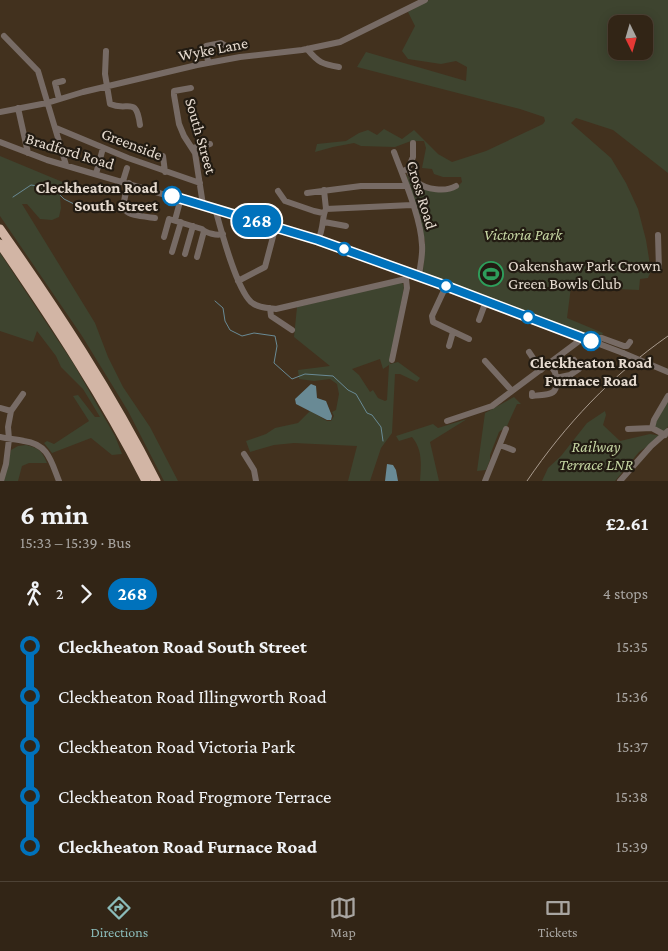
<!DOCTYPE html>
<meta charset="utf-8">
<style>
:root{--surface:#322516;--page:#3d3123;--text:#f1f3f6;--muted:#a8a5a1;--line:#4d4235;--accent:#8bbbb9}
body{margin:0;font-family:"Crimson Pro",serif;background:var(--page);color:var(--text);height:100vh;display:flex;flex-direction:column;font-size:19px;white-space:nowrap}
*{box-sizing:border-box;margin:0}
p{font-size:16px;color:var(--muted)}
.icon{flex:none;width:28px;height:28px;fill:none;stroke:currentColor;stroke-width:2;stroke-linecap:round;stroke-linejoin:round}
.map{position:relative;height:481px;overflow:hidden}
.sheet{display:flex;flex-direction:column;background:var(--surface);flex:1}
.sheet>*{flex:none}
.badge{padding:0 10px;border-radius:16px;font-size:18px;line-height:32px}
.needle{width:32px;rotate:175deg}
.controls{position:absolute;left:608px;top:15px;display:grid;gap:10px}
.controls a{display:grid;place-items:center;width:45px;height:45px;border-radius:10px;background:var(--surface);box-shadow:0 2px 12px #0003,0 0 0 1px var(--line);font-size:25px}
.map>.badge{position:absolute;translate:-50% -50%;box-shadow:0 0 0 2px #fff}
.legs{display:flex;align-items:center;gap:8px;height:55px;padding:0 20px;font-size:16px}
.legs p{margin-inline-start:auto}
.head{display:flex;align-items:center;justify-content:space-between;height:85px;padding:0 20px}
h1{font-size:28px;font-weight:700;line-height:38px}
ul{padding:0 20px;list-style:none}
li{display:flex;align-items:center;gap:18px;height:50px;font-size:19px}
li i{display:grid;place-items:center;width:8px;height:100%;margin:0 6px;background:currentColor}
li i::after{content:'';width:12px;height:12px;margin:-6px;border:4px solid;border-radius:50%;background:var(--surface)}
li p{margin-inline-start:auto}
li:first-child i{background:linear-gradient(#0000 50%,currentColor 0)}
li:last-child i{background:linear-gradient(currentColor 50%,#0000 0)}
.tab-bar{display:flex;justify-content:space-around;align-items:center;height:70px;border-top:1px solid var(--line);background:var(--surface);font-size:14px;color:var(--muted)}
.tab-bar a{display:grid;justify-items:center;gap:2px}
.tab-bar .on{color:var(--accent)}
.map>svg:first-child{display:block}
.green{fill:#3e442f;fill-rule:evenodd}
.water{fill:#698a95}
.lines{fill:none;stroke-linecap:round;stroke-linejoin:round}
.stream{stroke:#698a95;stroke-width:1}
.minor{stroke:#776b65;stroke-width:6}
.highway{stroke:#d2b5a5;stroke-width:9}
.rail{stroke:#a99b8e;stroke-width:1}
.minor-bridge{stroke:#776b65;stroke-width:6}
.line-1-casing{stroke:#fff;stroke-width:11}
.line-1{stroke:#0072bc;stroke-width:8}
.stop-1-dot{fill:#fff;stroke:#0072bc;stroke-width:2.5}
.labels{text-anchor:middle;dominant-baseline:central;stroke-width:4.5;stroke-linejoin:round;paint-order:stroke}
.street-label{font-size:16px;fill:#e6dbd0;stroke:#221b12}
.stop-label{font-size:16px;font-weight:bold;fill:#e6dbd0;stroke:#221b12;text-anchor:end}
.park-label{font-size:16px;font-style:italic;fill:#c5d5a2;stroke:#221b12}
.poi-label{font-size:16px;fill:#e6dbd0;stroke:#221b12;text-anchor:start}
</style>
<div class="map">
<svg width="668" height="481" viewBox="0 0 668 481">
<rect width="100%" height="100%" fill="#42311e"/>
<path class="green" d="M429 0H668V173L613 130 576 118 571 123 611 158 626 183 638 209 646 240 651 271 648 278 640 279 639 290 571 287 567 318 603 333 601 337 596 339 424 273 423 271 425 241 406 174C422 196 432 190 456 188L462 182 461 177H443L434 174 432 169 422 168 426 148 424 141H411L395 147 361 146 354 143 333 147 315 152 317 144 346 141 359 133 368 130 377 135 384 129 402 139 414 130 438 154 452 162 486 151 543 124 545 121 544 117 520 109 357 67 366 52 466 81 467 67 456 61 441 64 408 59 402 51 415 26 408 12ZM616 24H644V51H616Z
M0 156 65 183 60 197 61 208 59 217 52 220 40 219 27 204H22L95 323 108 357 123 387 150 427 178 481H164L128 411 82 336 0 216Z
M0 253 73 363 115 436 122 454 112 455 91 438 52 453 44 443 47 441 54 444 89 421 73 396 78 395 95 417H100L83 389 61 367 56 356 37 331 33 342 0 331Z
M402 282 404 287 390 364 398 362 420 378 417 382 400 374H395L392 433 381 448 370 481H348L357 446 294 443 274 445 250 452 246 441 266 434 275 428 298 423 310 411 327 421H331L334 416 332 412 336 410 339 394 337 384 330 379 314 381 299 379 298 370 330 366 294 337 297 307ZM380 359 383 369 389 365 387 400 385 401 378 398 373 390 370 392 359 375 352 369Z
M514 397 521 404H517L507 426 499 432 490 455V460L486 470 477 471 485 413Z
M668 401V426L664 433 655 427V422Z
M605 411 606 415 603 425 620 441 650 434 662 436 639 452 615 481H542L548 468 561 456 587 423Z
M467 419 430 442 439 481H420C421 465 423 450 412 437L399 441 396 436 433 424 438 428Z
M26 445C38 448 42 450 47 463H29L22 466 18 481H3L11 450 18 446Z"/>
<path class="water" d="M311 384 316 386 317 398 326 401 332 416 331 420H327L296 404 295 399Z
M387 464 393 465 396 470 398 481H385Z"/>
<g class="lines">
<path class="stream" d="M13 197 31 185 45 187 58 193 64 199 76 205 95 206
M215 301 223 308 225 321 230 330 242 336 254 333 275 336 277 346 274 363 292 379 305 374 333 376 348 390 356 394 367 413 372 415 381 427 383 441"/>
<path class="minor" d="M4 36 38 71 66 165
M307 49C319 63 322 64 339 67
M106 51 105 74 110 104C128 112 136 95 140 125
M208 63 206 46 221 43 226 46
M191 88 174 91V95L179 124 184 136 195 153 203 205
M59 99 55 83 63 81
M18 108 28 153
M0 112 47 103 83 92 197 65 240 57 302 50 340 42 425 0
M56 128 128 158 200 183
M0 142 47 160 318 240 446 286 623 353
M193 148 210 144
M394 152C404 179 421 218 422 245 423 255 420 266 419 276
M163 156 165 172
M408 169C410 174 413 179 417 182 426 190 446 192 456 186
M405 170 408 169 413 157V143
M96 174 103 148
M123 181 127 168
M129 183C118 215 124 214 155 218
M278 191 285 201 314 211 323 213
M307 193 361 186H407
M215 208C221 230 236 288 251 302 258 308 268 308 276 309L406 279 408 272
M326 209 412 205
M175 220 181 198
M324 222 346 226
M658 235 659 270
M164 237 169 219 202 229C206 233 217 236 223 234
M318 240C324 229 322 215 326 209L324 190
M172 252 181 222
M185 254 193 226
M197 257 204 231
M238 281 265 267 274 233
M446 286 432 316 433 322 469 339
M270 308 271 316 292 330
M479 320 486 301
M598 344 600 338H602L624 346H627L630 342
M449 346 453 332
M529 352 541 370
M392 360 407 288 406 279
M485 361 512 391
M549 363 555 372 556 378 570 375 579 369 574 360
M532 393V396C547 394 559 397 556 378
M0 408 11 411
M447 421 492 406 583 338
M652 428 654 420 668 396
M628 429 652 428 665 435
M0 437C8 439 16 439 24 441 48 444 51 461 59 481
M500 445 513 450
M244 454 254 470 256 481
M1 481 6 464 9 439 8 427 11 411 23 394
M485 481 506 429
M620 481 651 446 668 431"/>
<path class="highway" d="M0 229C57 310 111 392 156 481
M0 244C53 321 104 398 146 481"/>
<path class="rail" d="M527 481C565 425 612 375 668 336"/>
<path class="minor-bridge" d="M623 353 668 372"/>
</g>
<g class="lines">
<defs>
<path id="line-1" d="M172 196 318 240 446 286 591 341"/>
</defs>
<use href="#line-1" class="line-1-casing"/>
<use href="#line-1" class="line-1"/>
</g>
<defs>
<symbol id="stadium-ring" viewBox="-11 -11 22 22"><circle r="9.5" fill="#221b12" stroke="#2e9e5b" stroke-width="1.5"/><path d="M0-5a6.5 5 0 1 0 0 10a6.5 5 0 1 0 0-10ZM-3.5-1.8h7v3.6h-7Z" fill="#2e9e5b"/></symbol>
</defs>
<g fill-rule="evenodd">
<use href="#stadium-ring" x="477" y="260" width="28" height="28"/>
</g>
<g class="stop-1-dot">
<circle cx="172" cy="196" r="9"/>
<circle cx="344" cy="249" r="6"/>
<circle cx="446" cy="286" r="6"/>
<circle cx="528" cy="317" r="6"/>
<circle cx="591" cy="341" r="9"/>
</g>
<g class="labels">
<g class="street-label">
<text transform="translate(213 49) rotate(-11)">Wyke Lane</text>
<text transform="translate(201 136) rotate(74)">South Street</text>
<text transform="translate(132 144) rotate(21)">Greenside</text>
<text transform="translate(70 151) rotate(17)">Bradford Road</text>
<text transform="translate(422 195) rotate(73)">Cross Road</text>
</g>
<g class="stop-label">
<text x="158" y="187">Cleckheaton Road<tspan x="158" dy="18">South Street</tspan></text>
<text x="591" y="362" text-anchor="middle">Cleckheaton Road<tspan x="591" dy="18">Furnace Road</tspan></text>
</g>
<g class="park-label">
<text x="523" y="234">Victoria Park</text>
<text x="596" y="446">Railway<tspan x="596" dy="18">Terrace LNR</tspan></text>
</g>
<g class="poi-label">
<text x="508" y="265">Oakenshaw Park Crown<tspan x="508" dy="18">Green Bowls Club</tspan></text>
</g>
</g>
</svg>
<div class="controls">
<a><svg class="needle" viewBox="-14 -14 28 28"><path d="M0-13l5 13h-10z" fill="#e53935"/><path d="M0 13l5-13h-10z" fill="#a8a5a1"/></svg></a>
</div>
<b class="badge" style="left:257px;top:221px;background:#0072bc;color:#fff">268</b>
</div>
<section class="sheet">
<div class="head"><div><h1>6 min</h1><p>15:33 – 15:39 · Bus</p></div><b>£2.61</b></div>
<div class="legs"><svg class="icon" aria-label="walk" viewBox="0 0 24 24"><circle cx="13" cy="4" r="2"/><path d="M13 8l-2 6 4 7M11 14l-3 7M7 12l3-4h3l4 4"/></svg>2<svg class="icon" aria-label="forward" viewBox="0 0 24 24"><path d="M9 5l7 7-7 7"/></svg><b class="badge" style="background:#0072bc;color:#fff">268</b><p>4 stops</p></div>
<ul>
<li><i style="color:#0072bc"></i><b>Cleckheaton Road South Street</b><p>15:35</p></li>
<li><i style="color:#0072bc"></i><span>Cleckheaton Road Illingworth Road</span><p>15:36</p></li>
<li><i style="color:#0072bc"></i><span>Cleckheaton Road Victoria Park</span><p>15:37</p></li>
<li><i style="color:#0072bc"></i><span>Cleckheaton Road Frogmore Terrace</span><p>15:38</p></li>
<li><i style="color:#0072bc"></i><b>Cleckheaton Road Furnace Road</b><p>15:39</p></li>
</ul>
</section>
<nav class="tab-bar">
<a class="on"><svg class="icon" aria-label="directions" viewBox="0 0 24 24"><path d="M12 3l9 9-9 9-9-9zM9 14v-3h6M13 9l2 2-2 2"/></svg>Directions</a>
<a><svg class="icon" aria-label="map" viewBox="0 0 24 24"><path d="M3 6l6-2 6 2 6-2v14l-6 2-6-2-6 2zM9 4v14M15 6v14"/></svg>Map</a>
<a><svg class="icon" aria-label="tickets" viewBox="0 0 24 24"><path d="M3 7h18v10H3zM15 7v10"/></svg>Tickets</a>
</nav>
